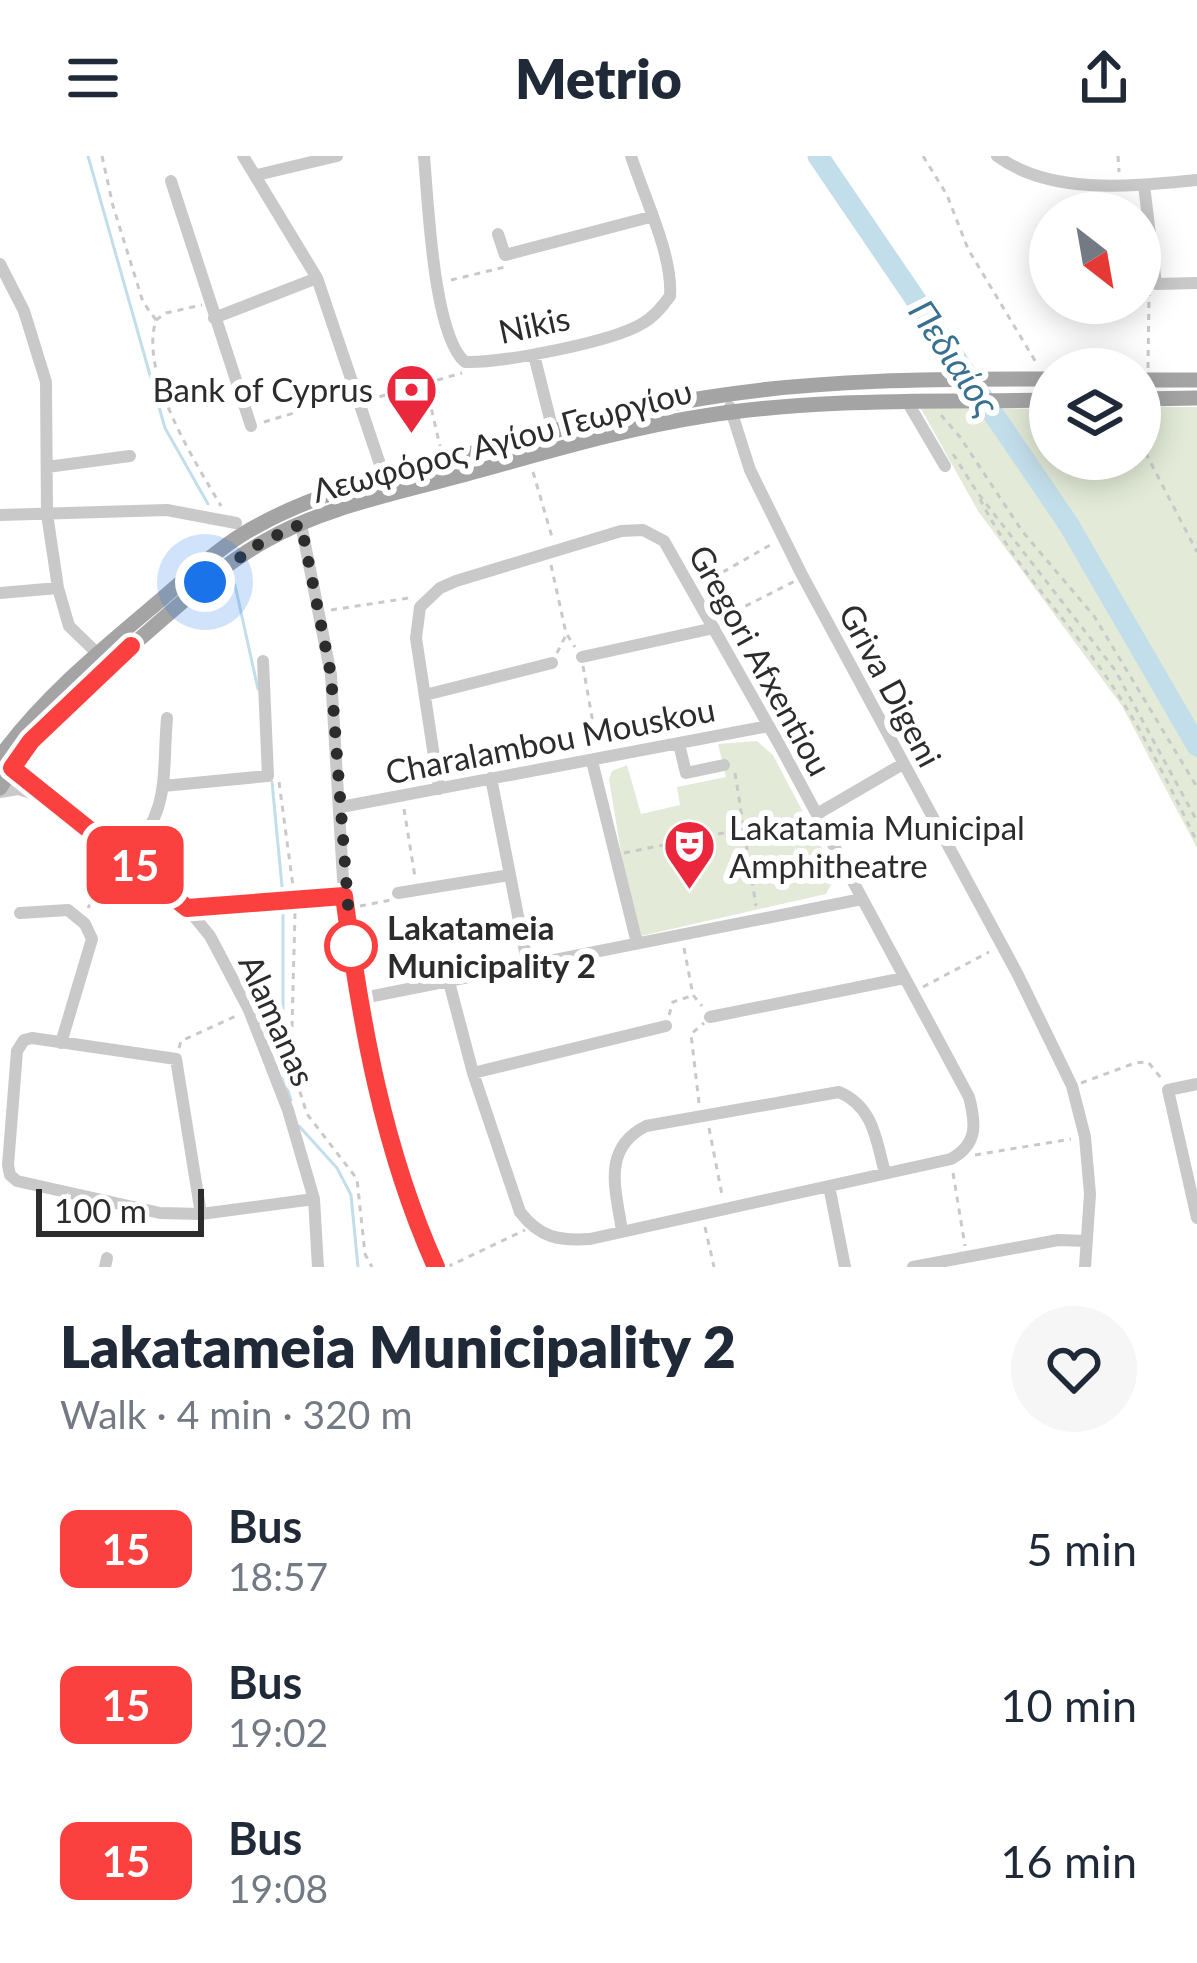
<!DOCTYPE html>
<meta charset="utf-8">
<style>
:root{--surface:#fff;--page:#f6f6f7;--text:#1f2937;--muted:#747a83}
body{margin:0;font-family:Lato,sans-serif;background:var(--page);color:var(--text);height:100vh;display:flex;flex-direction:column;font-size:45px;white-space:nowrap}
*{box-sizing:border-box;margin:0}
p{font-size:39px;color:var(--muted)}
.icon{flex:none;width:66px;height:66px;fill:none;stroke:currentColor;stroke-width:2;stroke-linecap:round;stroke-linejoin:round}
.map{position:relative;height:1111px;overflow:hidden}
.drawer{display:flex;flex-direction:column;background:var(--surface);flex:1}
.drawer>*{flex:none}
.badge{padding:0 24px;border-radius:18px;font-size:42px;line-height:78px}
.needle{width:78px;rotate:149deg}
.fabs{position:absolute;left:1029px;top:36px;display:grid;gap:24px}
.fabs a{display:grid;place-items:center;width:132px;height:132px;border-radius:50%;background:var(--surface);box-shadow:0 6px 30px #0003;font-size:60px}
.scale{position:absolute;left:36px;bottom:30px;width:168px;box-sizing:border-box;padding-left:12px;border:6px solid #2c2c2c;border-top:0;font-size:33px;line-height:42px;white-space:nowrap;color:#2c2c2c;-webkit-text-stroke:9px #fff;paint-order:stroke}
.you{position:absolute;width:60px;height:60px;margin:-30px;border:9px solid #fff;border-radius:50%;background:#1a73e8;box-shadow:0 0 0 18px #1a73e833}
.map>.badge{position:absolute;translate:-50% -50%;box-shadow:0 0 0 6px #fff}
.round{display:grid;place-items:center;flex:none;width:126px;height:126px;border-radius:63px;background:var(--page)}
.summary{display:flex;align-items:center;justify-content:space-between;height:204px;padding:0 60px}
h1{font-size:57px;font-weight:800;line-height:90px}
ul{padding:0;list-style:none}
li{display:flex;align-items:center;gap:36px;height:156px;padding:0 60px}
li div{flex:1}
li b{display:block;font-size:45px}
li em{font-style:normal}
li .badge{min-width:132px;font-weight:700;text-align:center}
header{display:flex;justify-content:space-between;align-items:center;height:156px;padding:0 60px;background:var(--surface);font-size:54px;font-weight:800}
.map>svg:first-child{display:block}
.green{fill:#e3ebd8}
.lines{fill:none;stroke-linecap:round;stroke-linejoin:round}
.stream{stroke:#c3deeb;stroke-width:3}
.river{stroke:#c3deeb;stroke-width:21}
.path{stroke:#c9c9c9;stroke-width:3;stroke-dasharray:6 6;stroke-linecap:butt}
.minor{stroke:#c9c9c9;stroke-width:12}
.major{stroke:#a4a4a4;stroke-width:15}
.line-casing{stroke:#fff;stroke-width:27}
.line{stroke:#fb4040;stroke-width:18}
.walk{stroke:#2c2c2c;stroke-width:12;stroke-dasharray:0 21.6}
.stop-dot{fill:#fff;stroke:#fb4040;stroke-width:6}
.labels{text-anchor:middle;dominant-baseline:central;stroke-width:12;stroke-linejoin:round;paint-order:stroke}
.street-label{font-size:33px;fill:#2c2c2c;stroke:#fff}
.poi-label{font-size:33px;fill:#2c2c2c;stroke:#fff;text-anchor:end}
.stop-label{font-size:33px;font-weight:bold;fill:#2c2c2c;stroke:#fff;text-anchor:start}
.water-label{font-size:36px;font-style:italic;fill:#387190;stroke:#fff}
</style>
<header><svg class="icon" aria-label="menu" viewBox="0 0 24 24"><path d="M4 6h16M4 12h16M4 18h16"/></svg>Metrio<svg class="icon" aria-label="share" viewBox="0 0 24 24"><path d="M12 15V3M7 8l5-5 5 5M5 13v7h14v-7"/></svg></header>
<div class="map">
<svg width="1197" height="1111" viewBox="0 0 1197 1111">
<rect width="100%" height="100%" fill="#fff"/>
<path class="green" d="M920 251 1050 253V303H1140V251H1197V692L1122 550 978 355Z
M757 585 773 599 836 719 826 738 641 780 624 715 609 623 612 615 627 609 641 658 680 649 677 631 726 621 718 588Z"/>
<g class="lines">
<path class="stream" d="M88 0 165 272 208 348
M235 429 258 533
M272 626 283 741
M283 751V919L291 944
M299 970 337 1012 351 1039 358 1111"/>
<path class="river" d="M818 0 1069 369 1197 590"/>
<path class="path" d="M102 0 113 50 143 146 156 164C139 218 194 304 221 350
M923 0 947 39 968 93 1037 208
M1118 0 1119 16
M451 124 505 111
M156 164 166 157 202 149
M1055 212H1135
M1148 212 1149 139
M426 230 440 290
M368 244 462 217
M941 259 960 281 1022 375 1094 460 1197 631
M264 266 347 241
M1140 286 1197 396
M953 298 977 336 1115 514 1197 665
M533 316 552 381
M980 343C1012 407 1062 458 1103 516 1140 569 1169 628 1197 686
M551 409 566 477 575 491
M702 428 772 388
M331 454 409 442
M724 461 795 425
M557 497 566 479
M583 510 597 590
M735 617 756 750
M279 626 293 730
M404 653 415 721
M624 697 803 661
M360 750 391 744
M88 752 112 708
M295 757 291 908 307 958 357 1023 365 1098 372 1111
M684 792 693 839 702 850
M923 831 989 796
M669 859 673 846 691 840
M179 892 181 885 236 860
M1081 927 1135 907 1148 906 1161 922
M699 947 691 878 704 867
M709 972 722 1039
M975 999 1071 983
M953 1017 965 1090
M705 1071 714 1111
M447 1111 525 1074"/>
<path class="minor" d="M243 0 317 122 386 326
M424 0C428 44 433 179 465 206 502 207 613 186 643 167 654 161 663 150 670 140 673 99 644 41 631 0
M997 0C1051 40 1134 30 1197 24
M257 19 337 0
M171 25 251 270
M1144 29 1156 128 1197 127
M498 78 505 99 650 61
M0 108 24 155 46 226 47 358 58 432 69 470 101 501
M214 162 317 122
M534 199 553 275
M908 247 945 310
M730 251 750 314 801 417 1018 819 1072 930 1085 981 1090 1038 1085 1111
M47 311 130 300
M0 359 167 354 236 367
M301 368 331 519 344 740 358 843 380 952 436 1111
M0 437 58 432
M582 501 714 472
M425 539 552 507
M679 588 686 617 724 609
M592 605 637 787
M0 610 12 612 128 702 187 752 210 780 249 854 288 954 314 1043 318 1111
M491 622 528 811
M163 630 268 620 263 505
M439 633 416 482 420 451 440 432 456 425 621 375 643 374 664 385 779 588 969 941C976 968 978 988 951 1003L590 1083C559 1085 540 1082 520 1056L473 917 449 826
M0 636 18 633 44 641
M341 651 769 570
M817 658 901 609
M128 702C171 653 162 622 167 562
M398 737 510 719
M187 752 344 740
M20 757 68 754 85 768 92 783 61 887
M358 843 862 743
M710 861 904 822
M473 917 666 870
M1197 928 1168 934 1197 1062
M829 1030 845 1111
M201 1058 176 903 32 882 24 884 17 895 8 1009 10 1019 17 1025 160 1057 201 1058 314 1043
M622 1075C616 1034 601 993 646 970L839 936C874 951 876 984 885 1017
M105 1111 107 1102
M913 1111 1058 1084 1087 1085"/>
<path class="major" d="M1140 224H1197
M1140 243 1197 242
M0 601C44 540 105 491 163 442 192 417 223 388 257 370 318 336 388 320 455 302 537 279 619 256 704 242 817 223 936 223 1050 223
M0 632C32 577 81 533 129 492 173 455 215 413 265 385 322 352 393 338 455 321 537 299 620 273 704 260 816 242 936 246 1050 244"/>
</g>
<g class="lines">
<defs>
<path id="line" d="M131 490 31 585 12 612 187 752 344 740C361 868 383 993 436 1111"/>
</defs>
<use href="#line" class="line-casing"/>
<use href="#line" class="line"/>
<path class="walk" d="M205 426 262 386 301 368 331 519 351 790"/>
</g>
<defs>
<symbol id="bank-pin" viewBox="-11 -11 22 30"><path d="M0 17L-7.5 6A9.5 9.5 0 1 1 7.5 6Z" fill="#ea273d" stroke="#fff"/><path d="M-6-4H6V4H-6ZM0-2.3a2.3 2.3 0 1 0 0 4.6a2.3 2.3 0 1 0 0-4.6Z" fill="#fff"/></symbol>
<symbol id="theatre-pin" viewBox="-11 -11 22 30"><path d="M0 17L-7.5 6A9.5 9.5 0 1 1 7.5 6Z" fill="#ea273d" stroke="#fff"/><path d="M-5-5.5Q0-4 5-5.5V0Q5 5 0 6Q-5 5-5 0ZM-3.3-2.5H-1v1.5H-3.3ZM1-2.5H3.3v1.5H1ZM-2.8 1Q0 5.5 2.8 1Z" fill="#fff"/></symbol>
</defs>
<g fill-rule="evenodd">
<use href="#bank-pin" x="382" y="204" width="59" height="81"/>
<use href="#theatre-pin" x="660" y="660" width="59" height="81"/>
</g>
<circle class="stop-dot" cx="351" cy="790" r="24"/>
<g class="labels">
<g class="street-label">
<text transform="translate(534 168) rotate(-12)">Nikis</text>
<text transform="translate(502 284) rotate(-15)">Λεωφόρος Αγίου Γεωργίου</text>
<text transform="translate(761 504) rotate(61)">Gregori Afxentiou</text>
<text transform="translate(891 529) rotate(62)">Griva Digeni</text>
<text transform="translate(550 584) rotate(-11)">Charalambou Mouskou</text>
<text transform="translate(278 864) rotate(66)">Alamanas</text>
</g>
<g class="poi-label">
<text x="373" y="233">Bank of Cyprus</text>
<text x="729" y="671" text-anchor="start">Lakatamia Municipal<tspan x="729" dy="38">Amphitheatre</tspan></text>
</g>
<g class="stop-label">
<text x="387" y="771">Lakatameia<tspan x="387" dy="38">Municipality 2</tspan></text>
</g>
<g class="water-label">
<text transform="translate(955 201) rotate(56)">Πεδιαίος</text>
</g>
</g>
</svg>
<div class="fabs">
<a><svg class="needle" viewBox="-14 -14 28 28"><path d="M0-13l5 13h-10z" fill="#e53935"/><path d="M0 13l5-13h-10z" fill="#747a83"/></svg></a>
<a><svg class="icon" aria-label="layers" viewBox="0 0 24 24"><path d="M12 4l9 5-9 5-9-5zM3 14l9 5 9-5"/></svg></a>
</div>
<div class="scale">100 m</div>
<div class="you" style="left:205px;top:426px"></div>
<b class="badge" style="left:135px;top:709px;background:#fb4040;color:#fff">15</b>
</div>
<section class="drawer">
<div class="summary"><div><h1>Lakatameia Municipality 2</h1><p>Walk · 4 min · 320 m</p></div><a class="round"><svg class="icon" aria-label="heart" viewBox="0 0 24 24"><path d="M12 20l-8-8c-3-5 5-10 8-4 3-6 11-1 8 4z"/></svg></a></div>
<ul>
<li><span class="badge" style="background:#fb4040;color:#fff">15</span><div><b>Bus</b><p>18:57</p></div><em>5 min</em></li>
<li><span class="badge" style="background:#fb4040;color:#fff">15</span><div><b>Bus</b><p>19:02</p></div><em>10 min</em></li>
<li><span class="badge" style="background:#fb4040;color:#fff">15</span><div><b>Bus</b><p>19:08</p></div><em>16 min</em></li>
</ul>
</section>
